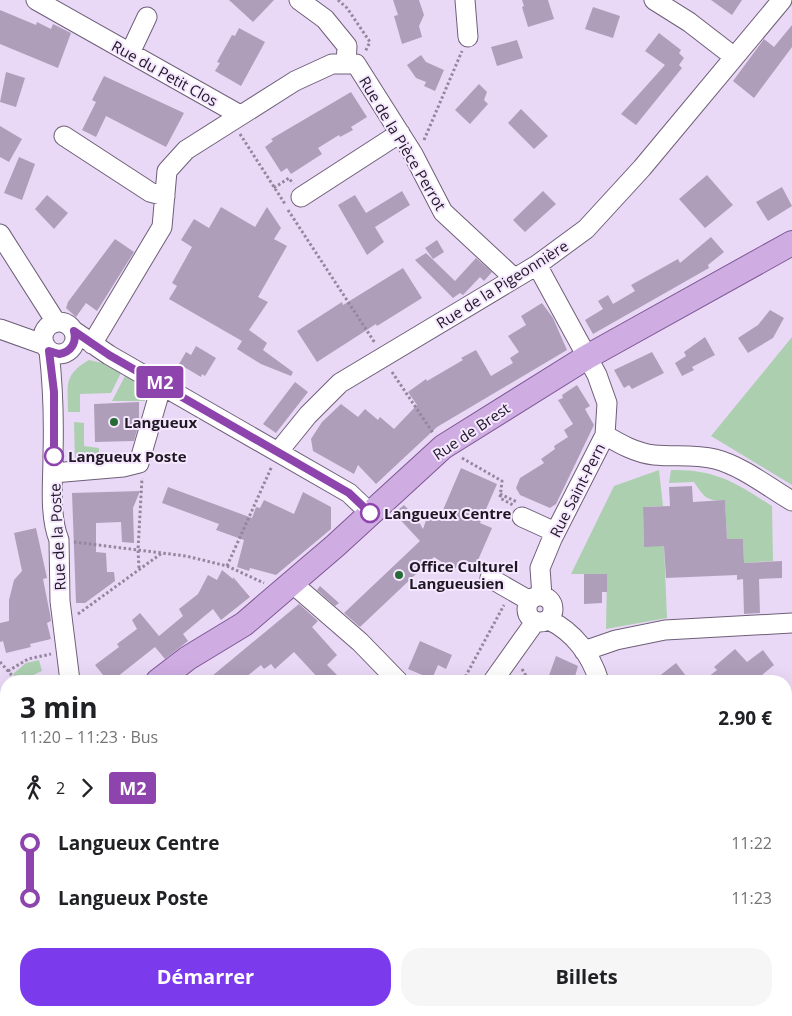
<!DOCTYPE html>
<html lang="fr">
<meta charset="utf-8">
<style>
:root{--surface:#fff;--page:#f6f6f6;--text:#202124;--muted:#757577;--accent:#7c3aed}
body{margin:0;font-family:"Open Sans",sans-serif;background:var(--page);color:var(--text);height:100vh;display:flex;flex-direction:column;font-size:19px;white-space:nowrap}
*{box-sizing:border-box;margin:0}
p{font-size:16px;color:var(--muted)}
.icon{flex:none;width:28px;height:28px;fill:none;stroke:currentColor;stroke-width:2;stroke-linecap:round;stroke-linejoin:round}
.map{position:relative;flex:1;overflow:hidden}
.side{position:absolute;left:0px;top:675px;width:792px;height:341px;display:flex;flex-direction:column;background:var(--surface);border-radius:20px 20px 0 0;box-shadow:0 5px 20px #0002}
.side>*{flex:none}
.badge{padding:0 10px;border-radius:4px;font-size:18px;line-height:32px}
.map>.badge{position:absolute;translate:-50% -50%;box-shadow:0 0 0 2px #fff}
.legs{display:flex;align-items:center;gap:8px;height:55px;padding:0 20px;font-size:16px}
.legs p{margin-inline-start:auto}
.head{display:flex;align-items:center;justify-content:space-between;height:85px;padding:0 20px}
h1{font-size:28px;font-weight:700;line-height:38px}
.cta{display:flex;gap:10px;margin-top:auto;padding:10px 20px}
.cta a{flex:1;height:58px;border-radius:20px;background:var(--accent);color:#fff;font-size:20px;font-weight:700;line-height:58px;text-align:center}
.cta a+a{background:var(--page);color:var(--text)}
ul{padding:0 20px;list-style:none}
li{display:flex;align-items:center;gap:18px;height:55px;font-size:19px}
li i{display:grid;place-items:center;width:8px;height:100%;margin:0 6px;background:currentColor}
li i::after{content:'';width:12px;height:12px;margin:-6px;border:4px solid;border-radius:50%;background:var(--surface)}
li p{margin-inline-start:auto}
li:first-child i{background:linear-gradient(#0000 50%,currentColor 0)}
li:last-child i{background:linear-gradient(currentColor 50%,#0000 0)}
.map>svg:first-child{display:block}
.green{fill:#accfb0}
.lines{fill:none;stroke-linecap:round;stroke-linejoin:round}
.stream{stroke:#80b186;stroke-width:5}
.building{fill:#af9eba}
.minor-casing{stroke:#6e5f78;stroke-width:21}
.major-casing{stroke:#7d5694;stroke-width:26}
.path{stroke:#94879d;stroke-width:3;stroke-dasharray:2.5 2.5;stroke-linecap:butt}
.minor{stroke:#fff;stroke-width:19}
.major{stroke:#cfade3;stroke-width:24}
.line-1-casing{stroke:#fff;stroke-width:11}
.line-1{stroke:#8e44ad;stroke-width:8}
.poi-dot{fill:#266a35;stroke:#f5e7ff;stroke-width:2}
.stop-1-dot{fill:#fff;stroke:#8e44ad;stroke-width:2.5}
.labels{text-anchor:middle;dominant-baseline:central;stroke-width:4;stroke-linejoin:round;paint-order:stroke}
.street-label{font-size:15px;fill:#1f1823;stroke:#f5e7ff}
.poi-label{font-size:15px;font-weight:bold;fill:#1f1823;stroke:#f5e7ff;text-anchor:start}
.stop-label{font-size:15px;font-weight:bold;fill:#1f1823;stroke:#f5e7ff;text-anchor:start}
</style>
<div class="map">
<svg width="792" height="1016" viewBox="0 0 792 1016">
<rect width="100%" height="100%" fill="#ead9f6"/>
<path class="green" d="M792 337V485L711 436Z
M89 360 102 363 121 373 111 393 80 394V412H68C68 385 63 375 89 360Z
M125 376 145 387V401H112Z
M74 422 84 423V446L99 448V460L73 464 75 461Z
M659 470 663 506 643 507 644 546H664L667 618 606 629 607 574H571L614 486Z
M671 470C716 469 736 483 772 506L773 561 744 563 743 539H727L725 501C706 501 704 497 694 482L669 483Z
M39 660 42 671C34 674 26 681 18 681L13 674 26 663Z
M503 1010H636L635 1016H500Z"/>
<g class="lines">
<path class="stream" d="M631 1016 632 1010"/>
</g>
<path class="building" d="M229 0H274L253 22Z
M393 0H419L424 15 419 26 422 37 402 44 394 16 398 15Z
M522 0H548L554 19 528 27 522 7 524 6Z
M711 0H742L732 15Z
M593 7 620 16 613 38 585 29Z
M0 10 36 25 37 22 51 29 53 24 71 33 58 68 0 44Z
M792 25V47L754 98 733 81 764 39 774 47Z
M239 28 265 42 241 86 215 71 220 63 217 62 232 35 235 36Z
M659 33 681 50 679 53 684 58 679 65 682 68 636 125 621 114 665 65 645 51Z
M517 40 523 58 497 66 491 47Z
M421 55 426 62 444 70 435 91 424 86 426 82 416 78 407 65Z
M6 72 25 78 16 107 0 102Z
M104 76 184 113 166 147 106 116 96 137 82 130 96 102 92 100Z
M479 84 487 92 484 100 488 104 470 124 455 110Z
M351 92 367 117 351 127 353 130 340 137 339 135 318 148 322 154 291 174 287 168 281 172 265 147 273 141 271 139Z
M521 109 548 136 534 149 508 123Z
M0 126 22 139 9 162 0 157Z
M19 157 35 164 22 200 4 193Z
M707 175 733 205 705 228 679 199Z
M782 187 792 206 768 221 756 202Z
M402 191 410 205 375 227 384 242 367 255 338 205 355 195 366 213Z
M543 191 556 204 525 232 513 220Z
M47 195 68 213 54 229 35 209Z
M221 207 255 227 267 207 281 228 274 239 287 246 258 297 268 302 249 330 267 343 263 350 293 372 291 376 261 364 237 349 242 341 169 299 177 286 172 283 192 247 181 240 194 219 209 228Z
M711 237 724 252 708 265 709 268 593 334 585 320 603 309 598 301 608 295 613 304 635 291 631 285 678 259 680 263Z
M115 239 134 252 97 311 86 303 76 317 66 308 68 302Z
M437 240 444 252 433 259 425 248Z
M426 253 455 281 476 258 492 272 484 281 480 277 463 295 460 293 453 298 415 260Z
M403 268 422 298 377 326 376 324 317 362 297 331 342 302 343 305Z
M542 303 553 318 567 350 437 427 376 484 358 465 354 474 313 451 311 439 322 422 341 404 358 417 365 409 378 420 380 417 394 429 417 405 408 392 426 379 427 381 463 360 461 358 476 350 491 376 513 363 510 358 519 352 508 336 526 325 521 316Z
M770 310 784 318 773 338 748 353 738 338 758 325Z
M705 337 715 355 692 367 694 370 682 376 675 363 686 356 684 352Z
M196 346 216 358 205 376 202 374 201 377 179 364 186 352 191 355Z
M652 352 664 373 632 389 629 385 624 388 614 370Z
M295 382 308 392 276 433 263 424Z
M577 385 590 406 585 409 594 425 556 504 550 508 520 495 516 488 520 478 544 463 541 459 555 449 554 446 568 437 564 430 573 424 558 400 563 398 562 395Z
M139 402V423L134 441 95 442 94 404Z
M461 468 497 484 480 523 492 528 475 567 461 561 454 570 434 557 360 627 344 613 420 541 394 513 404 505 416 517 423 529 429 512 440 517Z
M692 486 693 502 725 500 727 539H743L744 563 782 561V578L759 579 760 613 744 614 743 579 737 580V575L666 578 664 546 644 547 643 507 670 506 669 487Z
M168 487 252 518 256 507 260 508 264 500 294 514 303 492 331 507V529L276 575 250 568 249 571 237 567 244 540 216 530 219 524 162 503Z
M140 491 133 508 134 543 122 542 121 522 96 523V552L106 553 107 572H114L115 581 85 603H76L72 493Z
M36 528 47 578 43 579 50 614 51 621 47 623 51 639 30 644 31 647 6 653 3 641 0 642V623L9 621V600L14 580 22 571 14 533Z
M222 570 233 579V577L250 597 221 620 213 609 183 634 188 641 165 659 155 647 112 681H108L95 665 119 647 117 644 137 629 132 620 140 613 159 636 183 616 179 609 198 594 208 575 217 580Z
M584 574H607V592H602V603L584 604Z
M320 586 339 603 335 606 317 590Z
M299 604 318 621 312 627 337 655 327 665 343 681H321L294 652 275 669 271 664 264 669 261 665 241 681H206Z
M420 641 452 655 446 669 438 665 432 679 408 669Z
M735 649 747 662 763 650 774 665 755 681H703L717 670 714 667Z
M556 656 578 666 574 680 568 677 566 680 547 681Z
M676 663 690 681H653Z"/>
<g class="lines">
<defs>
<path id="minor" d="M36 0 240 115
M299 0 325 19 347 46 346 64
M465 0 468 37
M654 0 689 22 733 56
M130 53 147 17
M64 136 150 192 165 196
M301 197 400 133
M0 234 56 322
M537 265 597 375 607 403 605 435 552 539 540 568 542 596
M43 338a16 16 0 1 1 32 0a16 16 0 1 1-32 0Z
M0 329 45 345
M74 331 109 355 349 493 370 513
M92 344 162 227 167 171 186 150 295 81 332 64H356L413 154 443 212 514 278
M49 351C53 386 54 420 53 455 53 482 49 515 59 540L60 601 70 681
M605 435C620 444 636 453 654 455 675 457 694 454 715 459 742 466 768 487 792 501
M278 452 308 415 340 383 537 265 586 229 642 168 782 0
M53 473 123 467 139 463 162 384
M522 517 555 532
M490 578 530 601
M292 583 360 642 398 681
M527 609a13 13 0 1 1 26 0a13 13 0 1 1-26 0Z
M549 620C574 632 591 655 599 681
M584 651 616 640 665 630 792 623
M493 681 535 622
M0 775 6 780
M786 869 792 868
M316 1010V1016
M760 1010 763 1016"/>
<path id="major" d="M158 681 188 658 244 624 335 546 443 447 587 357 792 243
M0 810 6 805"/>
</defs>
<use href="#minor" class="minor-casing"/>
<use href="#major" class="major-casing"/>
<path class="path" d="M338 0 347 8 370 42 365 52
M240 134 285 204
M424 140 462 51
M274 188 289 178 293 184
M288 210 375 343
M392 372 433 433
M462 458 502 481 500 498 513 505
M500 494 517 502
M74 542 186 556 227 566 264 583
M227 566 272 466
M139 568 138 550 142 478
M78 614 162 553
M0 662 17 681
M522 669 529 681
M8 671 28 659 51 654
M463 681 504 605
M590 1016V1010"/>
<use href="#minor" class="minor"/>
<use href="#major" class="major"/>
</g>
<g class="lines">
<defs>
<path id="line-1" d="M54 456V392L49 351 59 354C71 352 77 343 74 331L109 355 349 493 370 513"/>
</defs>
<use href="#line-1" class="line-1-casing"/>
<use href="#line-1" class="line-1"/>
</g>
<g class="poi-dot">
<circle cx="114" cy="422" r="5"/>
<circle cx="399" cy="575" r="5"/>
</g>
<g class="stop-1-dot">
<circle cx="54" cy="456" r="9"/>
<circle cx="370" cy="513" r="9"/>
</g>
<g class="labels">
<g class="street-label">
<text transform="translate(165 73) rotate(29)">Rue du Petit Clos</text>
<text transform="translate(403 143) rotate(59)">Rue de la Pièce Perrot</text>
<text transform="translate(502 284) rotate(-32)">Rue de la Pigeonnière</text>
<text transform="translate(471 431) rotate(-34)">Rue de Brest</text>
<text transform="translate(577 490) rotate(-63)">Rue Saint-Pern</text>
<text transform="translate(57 537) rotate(-93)">Rue de la Poste</text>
</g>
<g class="poi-label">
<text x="124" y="422">Langueux</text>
<text x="409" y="566">Office Culturel<tspan x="409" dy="17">Langueusien</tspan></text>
</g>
<g class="stop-label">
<text x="68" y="456">Langueux Poste</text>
<text x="384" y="513">Langueux Centre</text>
</g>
</g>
</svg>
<b class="badge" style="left:160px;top:382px;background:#8e44ad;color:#fff">M2</b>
<section class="side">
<div class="head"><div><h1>3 min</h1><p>11:20 – 11:23 · Bus</p></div><b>2.90 €</b></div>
<div class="legs"><svg class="icon" aria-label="walk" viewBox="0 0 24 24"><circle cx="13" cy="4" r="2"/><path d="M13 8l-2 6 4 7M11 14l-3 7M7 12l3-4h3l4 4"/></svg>2<svg class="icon" aria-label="forward" viewBox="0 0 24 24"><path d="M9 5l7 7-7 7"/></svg><b class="badge" style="background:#8e44ad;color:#fff">M2</b></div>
<ul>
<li><i style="color:#8e44ad"></i><b>Langueux Centre</b><p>11:22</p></li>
<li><i style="color:#8e44ad"></i><b>Langueux Poste</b><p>11:23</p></li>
</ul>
<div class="cta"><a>Démarrer</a><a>Billets</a></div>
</section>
</div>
